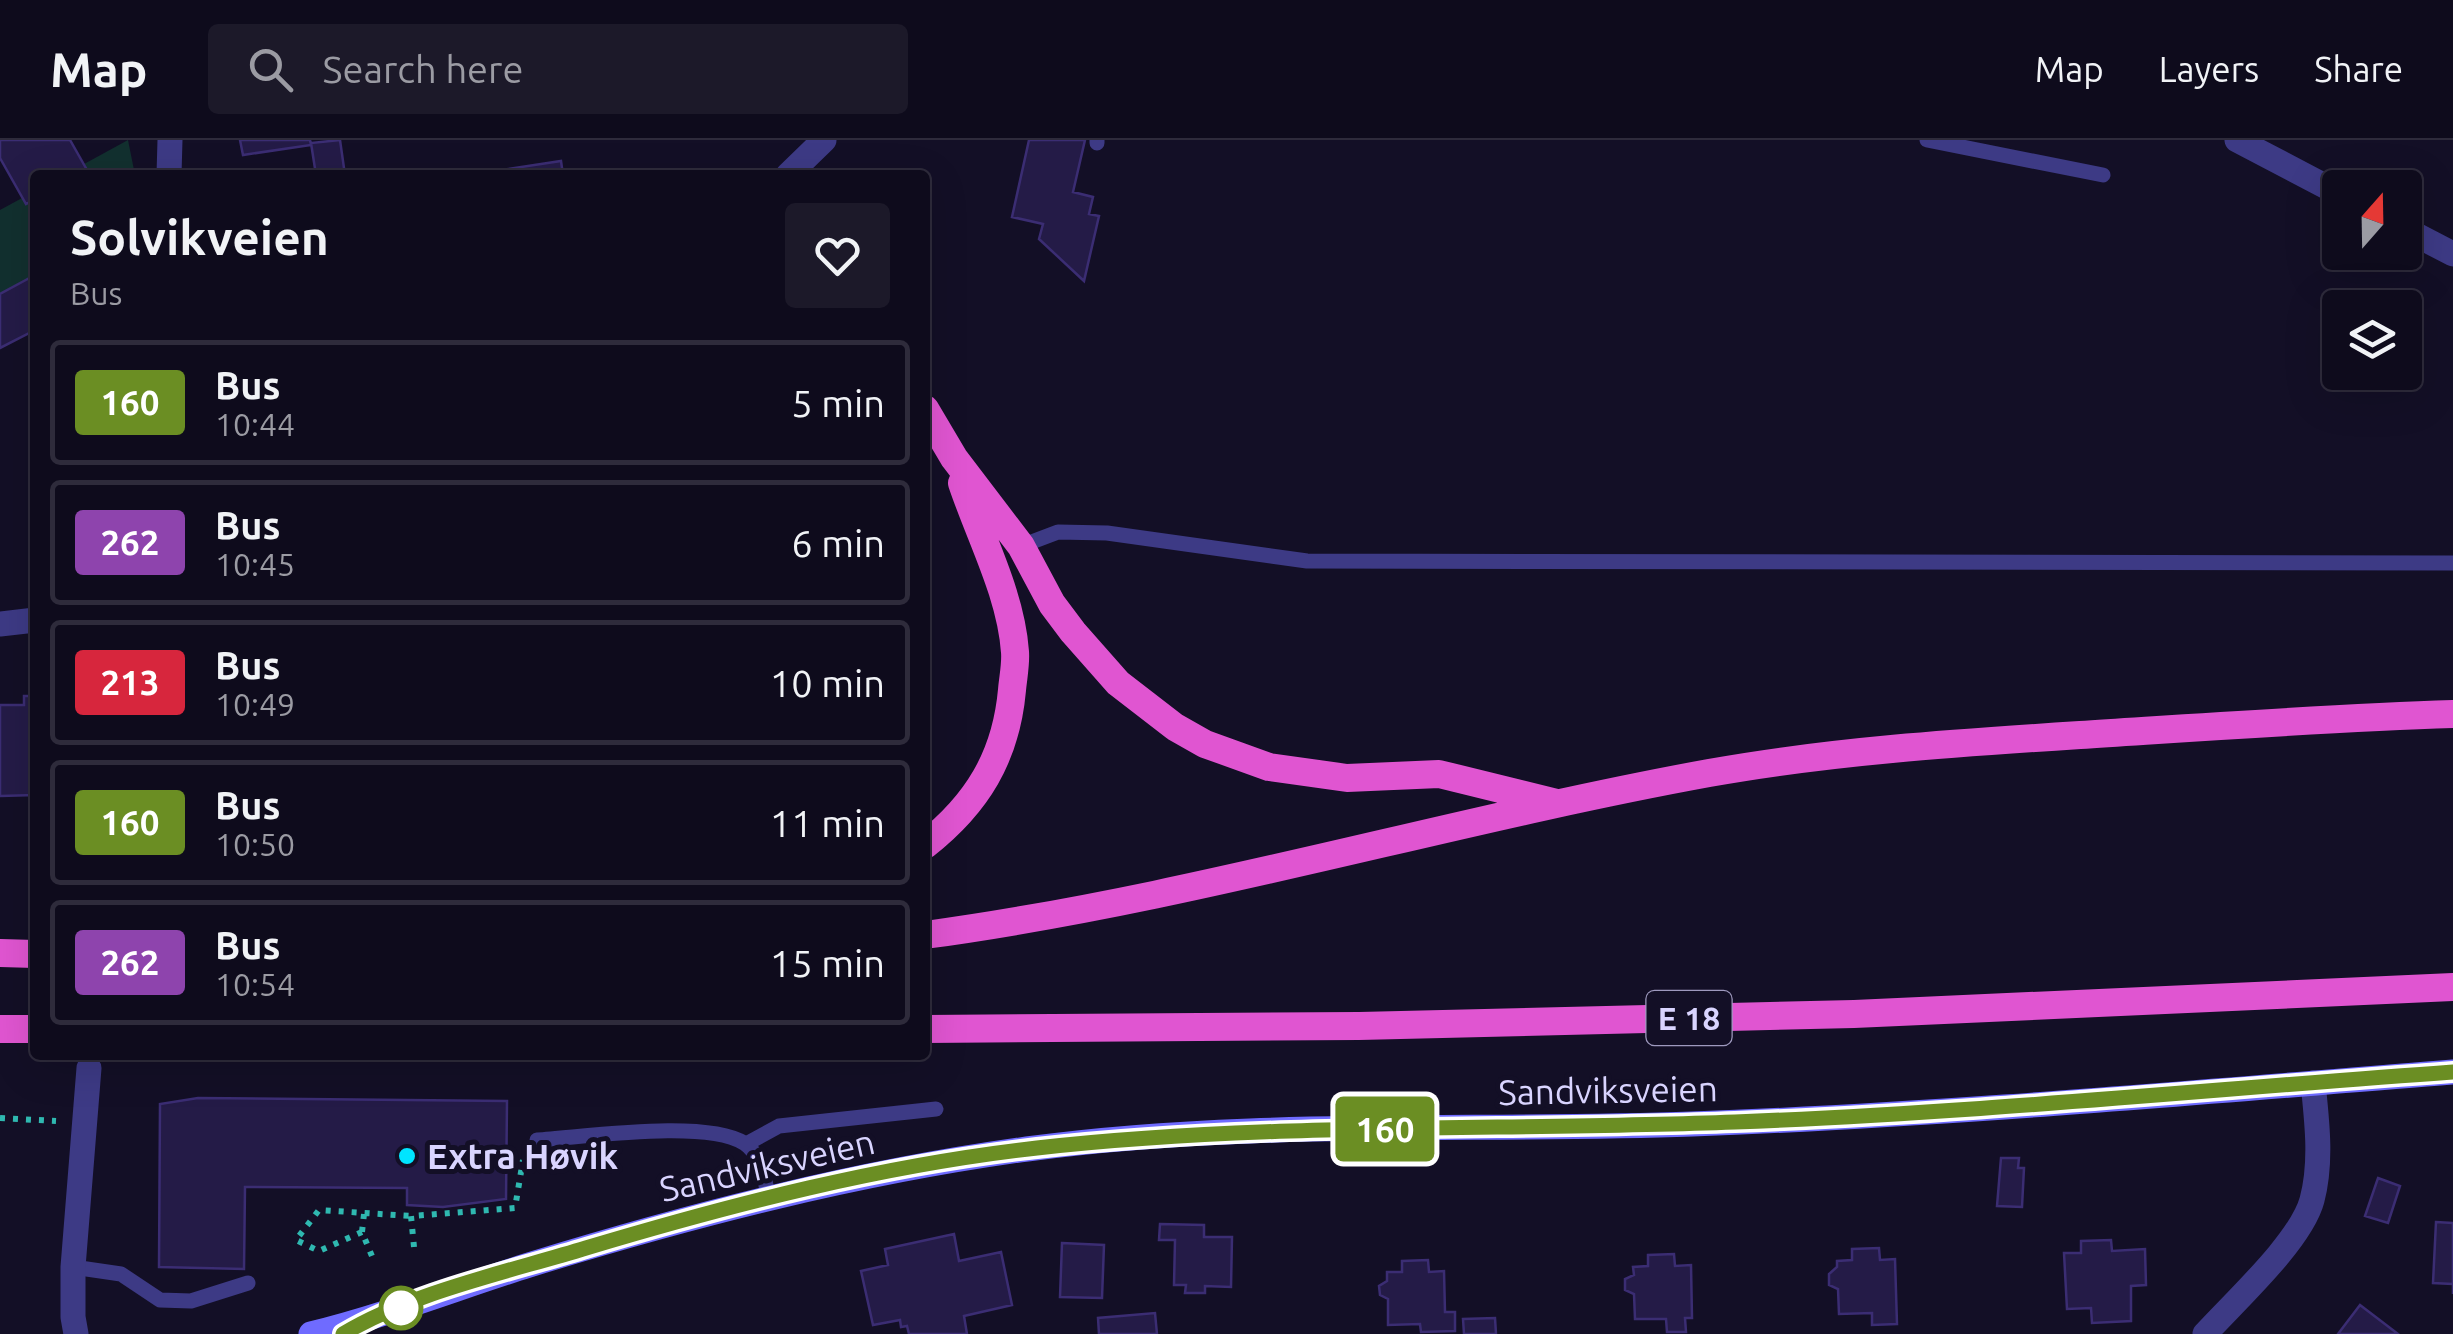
<!DOCTYPE html>
<meta charset="utf-8">
<style>
:root{--surface:#0e0b1c;--page:#1c1929;--text:#f1f3f6;--muted:#9b9ba3;--line:#2e2b3b}
body{margin:0;font-family:Ubuntu,sans-serif;background:var(--page);color:var(--text);height:100vh;display:flex;flex-direction:column;font-size:38px;white-space:nowrap}
*{box-sizing:border-box;margin:0}
p{font-size:32px;color:var(--muted)}
.icon{flex:none;width:55px;height:55px;fill:none;stroke:currentColor;stroke-width:2;stroke-linecap:round;stroke-linejoin:round}
.map{position:relative;flex:1;overflow:hidden}
.side{position:absolute;left:30px;top:30px;width:900px;height:890px;display:flex;flex-direction:column;background:var(--surface);border-radius:10px;box-shadow:0 10px 40px #0002,0 0 0 2px var(--line)}
.side>*{flex:none}
.badge{padding:0 20px;border-radius:8px;font-size:35px;line-height:65px}
.needle{width:65px;rotate:20deg}
.tools{position:absolute;left:2322px;top:30px;display:grid;gap:20px}
.tools a{display:grid;place-items:center;width:100px;height:100px;border-radius:10px;background:var(--surface);box-shadow:0 10px 40px #0002,0 0 0 2px var(--line);font-size:50px}
.map>.badge{position:absolute;translate:-50% -50%;box-shadow:0 0 0 5px #fff}
.round{display:grid;place-items:center;flex:none;width:105px;height:105px;border-radius:10px;background:var(--page)}
.head{display:flex;align-items:center;justify-content:space-between;height:170px;padding:0 40px}
h1{font-size:48px;font-weight:700;line-height:75px}
ul{padding:0;list-style:none}
li{display:flex;align-items:center;gap:30px;height:125px;margin:0 20px 15px;padding:0 20px;border:5px solid var(--line);border-radius:10px}
li div{flex:1}
li b{display:block;font-size:38px}
li em{font-style:normal}
li .badge{min-width:110px;font-weight:700;text-align:center}
header{display:flex;align-items:center;gap:60px;box-sizing:border-box;height:140px;padding:0 50px;background:var(--surface);border-bottom:2px solid var(--line)}
header strong{font-size:48px}
nav{display:flex;gap:55px;margin-inline-start:auto;font-size:35px}
.search{width:700px;height:90px;background:var(--page);display:flex;align-items:center;gap:25px;box-sizing:border-box;padding:0 35px;border-radius:10px;color:var(--muted);font-size:38px}
.map>svg:first-child{display:block}
.green{fill:#12302f}
.building{fill:#241b47;stroke:#3b2d73;stroke-width:2.5}
.lines{fill:none;stroke-linecap:round;stroke-linejoin:round}
.path{stroke:#2fb8b0;stroke-width:6;stroke-dasharray:5 8;stroke-linecap:butt}
.service{stroke:#3d3a85;stroke-width:15}
.minor{stroke:#3d3a85;stroke-width:25}
.secondary{stroke:#6f6bff;stroke-width:25}
.trunk{stroke:#e055d1;stroke-width:28}
.line-casing{stroke:#fff;stroke-width:22}
.line{stroke:#6b8e23;stroke-width:15}
.poi-dot{fill:#00e5ff;stroke:#130f26;stroke-width:4}
.stop-dot{fill:#fff;stroke:#6b8e23;stroke-width:5}
.labels{text-anchor:middle;dominant-baseline:central;stroke-width:10;stroke-linejoin:round;paint-order:stroke}
.shield{fill:#130f26;stroke:#9e99be;stroke-width:2.5}
.shield-label{font-size:32px;font-weight:bold;fill:#d9d4ff}
.street-label{font-size:35px;fill:#d9d4ff;stroke:#130f26}
.poi-label{font-size:35px;font-weight:bold;fill:#d9d4ff;stroke:#130f26;text-anchor:start}
</style>
<header>
<strong>Map</strong>
<div class="search"><svg class="icon" aria-label="search" viewBox="0 0 24 24"><circle cx="10" cy="10" r="6"/><path d="M15 15l6 6"/></svg>Search here</div>
<nav><a>Map</a><a>Layers</a><a>Share</a></nav>
</header>
<div class="map">
<svg width="2453" height="1194" viewBox="0 0 2453 1194">
<rect width="100%" height="100%" fill="#130f26"/>
<path class="green" d="M128 0 135 35H64Z
M35 51V178L0 192V70Z"/>
<path class="building" d="M0 0H70L87 30 78 35H35V59L26 64 0 18Z
M240 0H310L311 5 243 15Z
M340 0 345 35H316L311 3Z
M1029 0H1085L1073 52 1093 57 1089 74 1099 76 1084 141 1039 99 1043 84 1012 77Z
M561 21 563 35H469Z
M35 135V190L0 208V154Z
M24 556H35V655L0 656V565H24Z
M198 958 507 961 506 1059 443 1067 407 1065V1048L245 1047 244 1129 159 1127 160 964Z
M2001 1018H2019L2018 1028H2024L2022 1067 1997 1066Z
M2378 1038 2400 1046 2388 1083 2365 1076Z
M2436 1082 2453 1083V1154V1144L2433 1143Z
M1160 1084 1204 1085V1097H1232L1231 1147 1205 1146V1153H1185L1186 1145H1174L1175 1100H1159Z
M954 1094 959 1121 1001 1112 1012 1165 964 1176 967 1194H909L907 1186 901 1187 900 1180 873 1185 861 1131 888 1125 885 1109Z
M2111 1100 2112 1111 2145 1109 2146 1145 2131 1146V1181L2092 1183 2091 1168 2067 1169 2064 1113H2081V1101Z
M1062 1103 1104 1105 1102 1158 1060 1157Z
M1879 1108 1880 1120 1895 1119 1897 1184 1872 1185V1173L1839 1174 1838 1149 1829 1145V1134L1837 1127V1121L1852 1120V1109Z
M1674 1114 1675 1126 1691 1125 1692 1178H1685L1686 1192H1667L1666 1179H1635L1634 1154 1625 1150V1139L1634 1135 1633 1127 1648 1126V1115Z
M1428 1120 1429 1132 1444 1131 1445 1172H1455V1191L1421 1192 1420 1184 1388 1185V1159L1380 1155 1379 1146 1387 1141V1132H1402V1121Z
M2360 1165 2398 1194H2338Z
M1155 1173 1157 1194H1099L1098 1178Z
M1495 1178 1496 1194H1464L1463 1179Z"/>
<g class="lines">
<path class="path" d="M0 978 56 981
M364 1074 362 1092 374 1121
M362 1092 319 1111 296 1100 319 1070 411 1076
M414 1107 411 1076 515 1068 523 1020"/>
<path class="service" d="M1927 0 2103 35
M1097 3V0
M1021 406 1058 392 1107 393 1307 421 2453 423
M537 1000C586 997 705 979 744 1003 762 1015 764 1039 769 1058
M746 1004 779 986 936 969
M73 1127 121 1134 160 1160 191 1161 248 1143"/>
<path class="minor" d="M2237 0 2340 54
M169 35 170 0
M788 35 824 0
M2405 89 2453 114
M0 484 35 480
M76 1194 73 1177V1127L89 928
M2205 1194C2235 1161 2301 1101 2312 1060 2322 1022 2317 982 2313 943"/>
<path class="secondary" d="M311 1194C385 1176 456 1148 529 1125 692 1075 858 1032 1027 1009 1247 979 1471 992 1692 984 1946 975 2199 952 2453 932"/>
<path class="trunk" d="M925 269 954 318 1021 406 1052 464 1073 492 1118 543 1175 587 1205 604 1269 627 1347 638 1439 634 1557 663
M925 705C977 664 1006 617 1012 550 1013 538 1016 524 1015 512 1011 454 980 397 962 343
M925 795C1191 759 1446 681 1709 633 1832 611 1956 603 2080 595 2205 587 2329 578 2453 574
M0 813 35 814
M0 889H35
M925 889 1359 886 1854 874 2453 847"/>
</g>
<g class="lines">
<defs>
<path id="line" d="M343 1194C413 1152 508 1132 586 1108 733 1064 884 1025 1037 1008 1268 982 1502 991 1735 982 1974 973 2214 949 2453 932"/>
</defs>
<use href="#line" class="line-casing"/>
<use href="#line" class="line"/>
</g>
<circle class="poi-dot" cx="407" cy="1016" r="10"/>
<circle class="stop-dot" cx="401" cy="1168" r="20"/>
<g class="labels">
<rect class="shield" x="1646.5" y="851" width="85" height="54" rx="8"/>
<g class="shield-label">
<text x="1689" y="878">E 18</text>
</g>
<g class="street-label">
<text transform="translate(1608 950) rotate(-1)">Sandviksveien</text>
<text transform="translate(767 1025) rotate(-13)">Sandviksveien</text>
</g>
<g class="poi-label">
<text x="427" y="1016">Extra Høvik</text>
</g>
</g>
</svg>
<div class="tools">
<a><svg class="needle" viewBox="-14 -14 28 28"><path d="M0-13l5 13h-10z" fill="#e53935"/><path d="M0 13l5-13h-10z" fill="#9b9ba3"/></svg></a>
<a><svg class="icon" aria-label="layers" viewBox="0 0 24 24"><path d="M12 4l9 5-9 5-9-5zM3 14l9 5 9-5"/></svg></a>
</div>
<b class="badge" style="left:1385px;top:989px;background:#6b8e23;color:#fff">160</b>
<section class="side">
<div class="head"><div><h1>Solvikveien</h1><p>Bus</p></div><a class="round"><svg class="icon" aria-label="heart" viewBox="0 0 24 24"><path d="M12 20l-8-8c-3-5 5-10 8-4 3-6 11-1 8 4z"/></svg></a></div>
<ul>
<li><span class="badge" style="background:#6b8e23;color:#fff">160</span><div><b>Bus</b><p>10:44</p></div><em>5 min</em></li>
<li><span class="badge" style="background:#8e44ad;color:#fff">262</span><div><b>Bus</b><p>10:45</p></div><em>6 min</em></li>
<li><span class="badge" style="background:#d7263d;color:#fff">213</span><div><b>Bus</b><p>10:49</p></div><em>10 min</em></li>
<li><span class="badge" style="background:#6b8e23;color:#fff">160</span><div><b>Bus</b><p>10:50</p></div><em>11 min</em></li>
<li><span class="badge" style="background:#8e44ad;color:#fff">262</span><div><b>Bus</b><p>10:54</p></div><em>15 min</em></li>
</ul>
</section>
</div>
